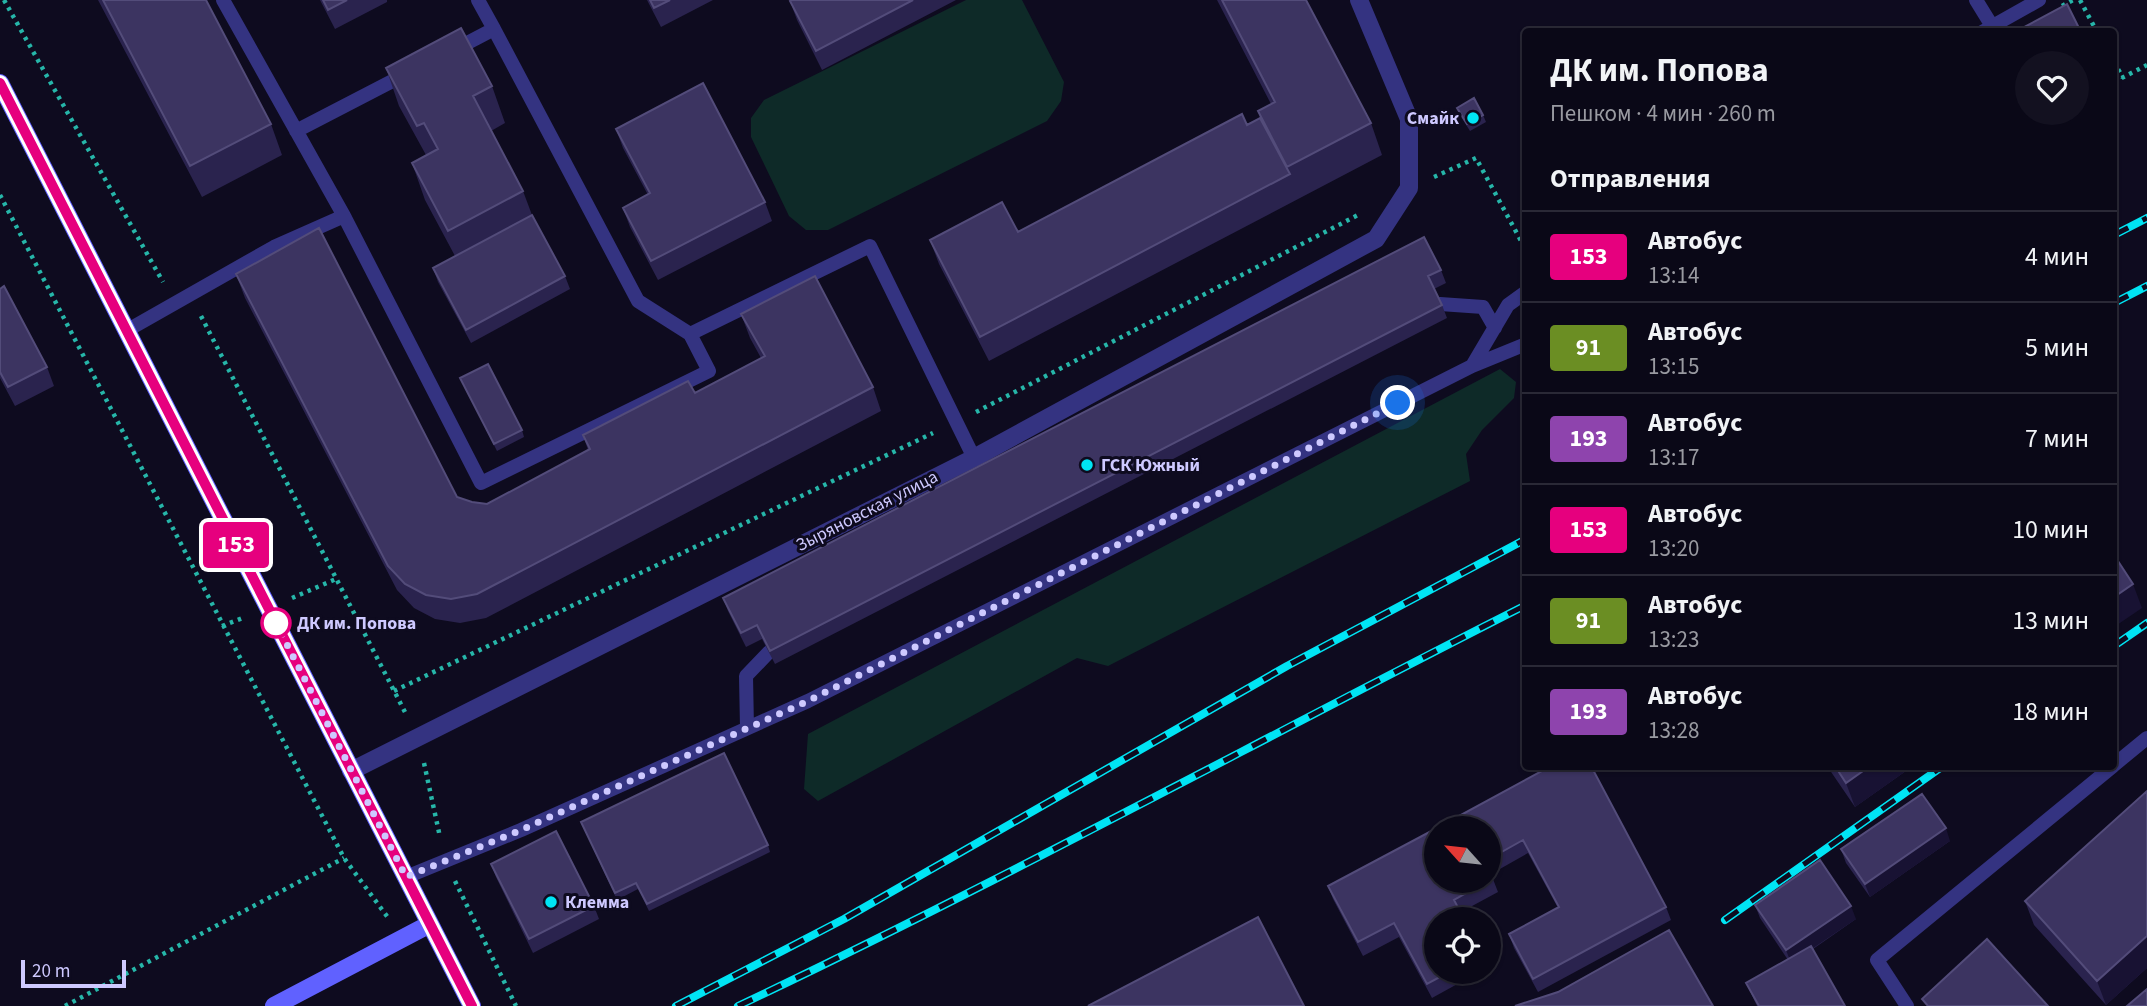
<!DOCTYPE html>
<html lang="ru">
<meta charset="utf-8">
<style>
:root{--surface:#0a0817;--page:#131120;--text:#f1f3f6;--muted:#999aa1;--line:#2a2936}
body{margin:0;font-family:"Source Sans 3",sans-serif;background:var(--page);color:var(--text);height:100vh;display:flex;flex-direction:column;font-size:26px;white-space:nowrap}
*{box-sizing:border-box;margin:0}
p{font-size:23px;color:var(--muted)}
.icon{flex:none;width:38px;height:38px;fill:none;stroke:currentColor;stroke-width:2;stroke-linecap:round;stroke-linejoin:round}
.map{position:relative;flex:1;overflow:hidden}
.details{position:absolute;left:1522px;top:28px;width:595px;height:742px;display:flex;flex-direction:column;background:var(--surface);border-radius:7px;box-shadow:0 2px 5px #0004,0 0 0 2px var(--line)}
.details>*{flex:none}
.badge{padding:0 14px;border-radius:5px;font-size:24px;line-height:46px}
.needle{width:46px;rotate:297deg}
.tools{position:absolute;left:1424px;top:816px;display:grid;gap:14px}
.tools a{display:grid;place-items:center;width:77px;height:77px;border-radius:50%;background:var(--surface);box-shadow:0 2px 5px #0004,0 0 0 2px var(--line);font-size:35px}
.scale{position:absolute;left:21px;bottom:18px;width:105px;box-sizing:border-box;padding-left:7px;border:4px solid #cec9ff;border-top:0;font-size:19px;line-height:24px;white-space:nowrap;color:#cec9ff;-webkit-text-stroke:5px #0e0b1f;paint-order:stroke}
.you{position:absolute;width:35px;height:35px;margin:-18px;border:5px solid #fff;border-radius:50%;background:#1a73e8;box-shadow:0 0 0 10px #1a73e833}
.map>.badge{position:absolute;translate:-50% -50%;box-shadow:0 0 0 4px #fff}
h2{padding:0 28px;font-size:26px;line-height:63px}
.round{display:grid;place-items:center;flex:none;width:74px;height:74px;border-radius:37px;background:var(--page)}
.summary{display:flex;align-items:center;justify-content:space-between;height:119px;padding:0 28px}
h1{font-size:33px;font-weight:700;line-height:52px}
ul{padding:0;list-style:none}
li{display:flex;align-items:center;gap:21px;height:91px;padding:0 28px;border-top:2px solid var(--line)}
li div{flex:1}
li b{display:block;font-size:26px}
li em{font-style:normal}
li .badge{min-width:77px;font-weight:700;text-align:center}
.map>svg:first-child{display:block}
.green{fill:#0e2a28}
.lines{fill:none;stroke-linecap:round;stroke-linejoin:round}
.path{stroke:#26b6a9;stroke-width:4.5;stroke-dasharray:3.5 5;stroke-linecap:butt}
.lane{stroke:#343381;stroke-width:14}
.street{stroke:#343381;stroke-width:18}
.secondary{stroke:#6061ff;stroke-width:18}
.rail-casing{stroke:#00e4f4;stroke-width:8}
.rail{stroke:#0e0b1f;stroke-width:5;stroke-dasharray:16;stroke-linecap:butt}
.wall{fill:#2a234e}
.shaded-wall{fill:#181233}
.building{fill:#3c3461;stroke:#534c7a;stroke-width:2}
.line-casing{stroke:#fff;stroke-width:16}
.line{stroke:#e6007e;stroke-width:10}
.walk{stroke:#cec9ff;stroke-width:7;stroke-dasharray:0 12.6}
.poi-dot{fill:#00e4f4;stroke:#0e0b1f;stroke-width:2.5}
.stop-dot{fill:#fff;stroke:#e6007e;stroke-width:3.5}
.labels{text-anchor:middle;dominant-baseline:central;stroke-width:6;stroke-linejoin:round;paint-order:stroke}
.poi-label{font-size:18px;font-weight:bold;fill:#cec9ff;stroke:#0e0b1f;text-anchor:start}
.street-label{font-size:18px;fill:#cec9ff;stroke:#0e0b1f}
.stop-label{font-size:18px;font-weight:bold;fill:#cec9ff;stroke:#0e0b1f;text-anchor:start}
</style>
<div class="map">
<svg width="2147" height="1006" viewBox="0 0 2147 1006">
<rect width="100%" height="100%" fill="#0e0b1f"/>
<path class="green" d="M966 0H1022L1064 82 1061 101 1047 121 828 230H806L789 216 751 137V118L764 100Z
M1500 369 1516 382 1514 398 1482 430 1466 454 1470 481 1108 666 1077 658 818 801 804 789 808 734Z"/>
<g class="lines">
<path class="path" d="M4 0 163 282
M2080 0 2097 32
M2062 6 2073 0
M2114 62 2123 78
M2114 82 2147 65
M1434 177 1476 158 1526 250
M0 195 344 858 389 919
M201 316 407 716
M976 412 1360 214
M292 598 336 579
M222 626 245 617
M394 691 933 433
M424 763 440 837
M455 881 516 1006
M65 1006 344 858"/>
<path class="lane" d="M223 0 344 216 481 483 709 371 690 334 870 246 974 458
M478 0 494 29
M1976 0 1992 26
M1982 32 2039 0
M452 51 494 29 638 301 690 334
M296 131 406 74
M1440 304 1483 307 1495 328
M126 331 274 247 344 216
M1472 366 1526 344
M747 728 746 676 769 652
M2114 765 2147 738
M406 877 521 830 808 701 1472 366 1508 305 1526 292
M1907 1006 1877 960 2113 766"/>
<path class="street" d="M351 771 974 458 1376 239 1409 188V119L1359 0"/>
<path class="secondary" d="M0 83 472 1006
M274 1006 430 924"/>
<defs>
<path id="rail" d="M2114 235 2147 218
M2114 303 2147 286
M2114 646 2147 623
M1725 920 1943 766
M676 1006 844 919 1287 666 1526 539
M738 1006C1004 880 1263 738 1526 605"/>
</defs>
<use href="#rail" class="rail-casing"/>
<use href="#rail" class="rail"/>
</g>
<path class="wall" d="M98 0H206L271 124 282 155 202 197Z
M320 0H387V2L335 29Z
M647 0H713L661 27Z
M792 0H956L822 70 797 20 790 1Z
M1217 0H1306L1371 123 1382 155 989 361 939 264 930 240 1018 232 1260 118 1258 111 1271 104Z
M386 68 492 86 505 123 491 131 523 191 532 215 565 276 570 289 471 343 438 282 433 268 455 256 425 200 412 163 426 155 399 106Z
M1457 108 1483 115 1486 122 1470 131 1460 115Z
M616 129 765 202 772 221 658 280 630 227 623 208 648 195 623 148Z
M1441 270 1446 283 1434 289 1442 305 1447 318 775 664 762 639 746 647 728 611 723 598Z
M236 274 457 497 472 502 487 504 588 450 583 435 695 393 761 358 750 338 741 314 873 387 881 411 486 618 460 623 435 619 414 608 397 590 245 298Z
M0 289 47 367 54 386 15 406 0 378Z
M460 378 522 430 524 437 497 451Z
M1551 766 1666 907 1671 920 1538 992 1514 948 1509 934 1558 908 1528 853 1491 874 1498 892 1461 912 1437 971H1481L1432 998 1399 937 1363 956 1333 899 1328 886 1489 880V828Z
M1827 766H1913L1855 807Z
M2147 791V968L2106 1005 2034 925 2025 901Z
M581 822 768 845 770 852 649 911 638 889 617 900Z
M1950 841 1870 897 1846 863 1841 849Z
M491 864 594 906 599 919 533 953 496 877Z
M1755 905 1856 919 1813 949 1845 1006H1757L1746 983 1788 960 1760 918Z"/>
<path class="shaded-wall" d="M2133 584 2142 608 2114 627V597Z
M1870 766H1913L1855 807 1846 783Z
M1946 828 1950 841 1870 897 1865 884Z
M1851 906 1856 919 1791 963 1786 950Z
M2147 936V968L2106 1005 2097 981Z"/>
<path class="building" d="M103 0H206L271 124 190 166Z
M323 0H347L328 10Z
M650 0H670L654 8Z
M792 0H913L816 51 790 1Z
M1222 0H1306L1371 123 1287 167 1258 111 1275 102Z
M2067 4 2081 32H2015Z
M461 28 492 86 473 96 523 191 448 231 412 163 438 149 424 123 417 126 386 68Z
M703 83 765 202 651 261 623 208 650 193 616 129Z
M1474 98 1483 115 1467 124 1457 108Z
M1242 114 1247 125 1260 118 1290 174 980 337 930 240 1002 202 1018 232Z
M532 215 565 276 466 330 433 268Z
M319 228 457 497 472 502 487 504 590 449 583 435 688 381 695 393 765 356 741 314 815 276 873 387 477 594 451 599 426 595 405 584 388 566 236 274Z
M1424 237 1441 270 1428 276 1442 305 770 651 757 625 741 633 723 598Z
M4 286 47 367 8 387 0 372V289Z
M488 364 522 430 494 444 460 378Z
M2114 555 2133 584 2114 597Z
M724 753 768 845 647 904 636 883 615 893 581 822Z
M1551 766H1591L1666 907 1533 979 1509 934 1559 907 1523 840 1489 859V828H1437Z
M1835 766H1870L1846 783Z
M2147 791V936L2097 981 2025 901Z
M1922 794 1946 828 1865 884 1841 849Z
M1437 828V880H1489V871L1493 878 1454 900 1464 919H1437V971H1451L1427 984 1394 923 1358 942 1328 886Z
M556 831 594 906 529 939 491 864Z
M1820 860 1851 906 1786 950 1755 905Z
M1258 917 1304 1006H1088Z
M1669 930 1713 1006H1515L1558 992Z
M1987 939 2048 1006H1928L1922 999Z
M1811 946 1845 1006H1759L1746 983Z
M2147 989V1006H2127Z"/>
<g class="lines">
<defs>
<path id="line" d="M0 83 472 1006"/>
</defs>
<use href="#line" class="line-casing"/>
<use href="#line" class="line"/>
<path class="walk" d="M276 623 406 877 521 830 808 701 1398 403"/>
</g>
<g class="poi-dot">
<circle cx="1473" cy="118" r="7"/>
<circle cx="1087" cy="465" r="7"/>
<circle cx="551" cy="902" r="7"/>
</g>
<circle class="stop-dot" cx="276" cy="623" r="14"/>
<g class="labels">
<g class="poi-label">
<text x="1459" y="118" text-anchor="end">Смайк</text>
<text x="1101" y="465">ГСК Южный</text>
<text x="565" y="902">Клемма</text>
</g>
<g class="street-label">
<text transform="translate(867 511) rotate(-27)">Зыряновская улица</text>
</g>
<g class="stop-label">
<text x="297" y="623">ДК им. Попова</text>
</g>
</g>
</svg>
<div class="tools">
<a><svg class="needle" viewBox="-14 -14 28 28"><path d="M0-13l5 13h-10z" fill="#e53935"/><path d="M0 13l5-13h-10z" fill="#999aa1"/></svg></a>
<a><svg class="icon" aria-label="locate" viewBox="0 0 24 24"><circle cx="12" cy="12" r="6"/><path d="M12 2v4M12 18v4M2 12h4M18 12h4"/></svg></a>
</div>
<div class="scale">20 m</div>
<div class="you" style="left:1398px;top:403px"></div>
<b class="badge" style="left:236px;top:545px;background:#e6007e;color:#fff">153</b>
<section class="details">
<div class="summary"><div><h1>ДК им. Попова</h1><p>Пешком · 4 мин · 260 m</p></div><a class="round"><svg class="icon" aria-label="heart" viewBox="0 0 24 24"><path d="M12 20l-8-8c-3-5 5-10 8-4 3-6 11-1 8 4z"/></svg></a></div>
<h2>Отправления</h2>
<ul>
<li><span class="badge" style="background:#e6007e;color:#fff">153</span><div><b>Автобус</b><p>13:14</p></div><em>4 мин</em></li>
<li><span class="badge" style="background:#6b8e23;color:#fff">91</span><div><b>Автобус</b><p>13:15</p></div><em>5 мин</em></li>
<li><span class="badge" style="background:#8e44ad;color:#fff">193</span><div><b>Автобус</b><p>13:17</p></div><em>7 мин</em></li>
<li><span class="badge" style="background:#e6007e;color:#fff">153</span><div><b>Автобус</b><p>13:20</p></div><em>10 мин</em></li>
<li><span class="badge" style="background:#6b8e23;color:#fff">91</span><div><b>Автобус</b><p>13:23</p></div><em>13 мин</em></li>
<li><span class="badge" style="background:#8e44ad;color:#fff">193</span><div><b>Автобус</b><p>13:28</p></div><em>18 мин</em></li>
</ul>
</section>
</div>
